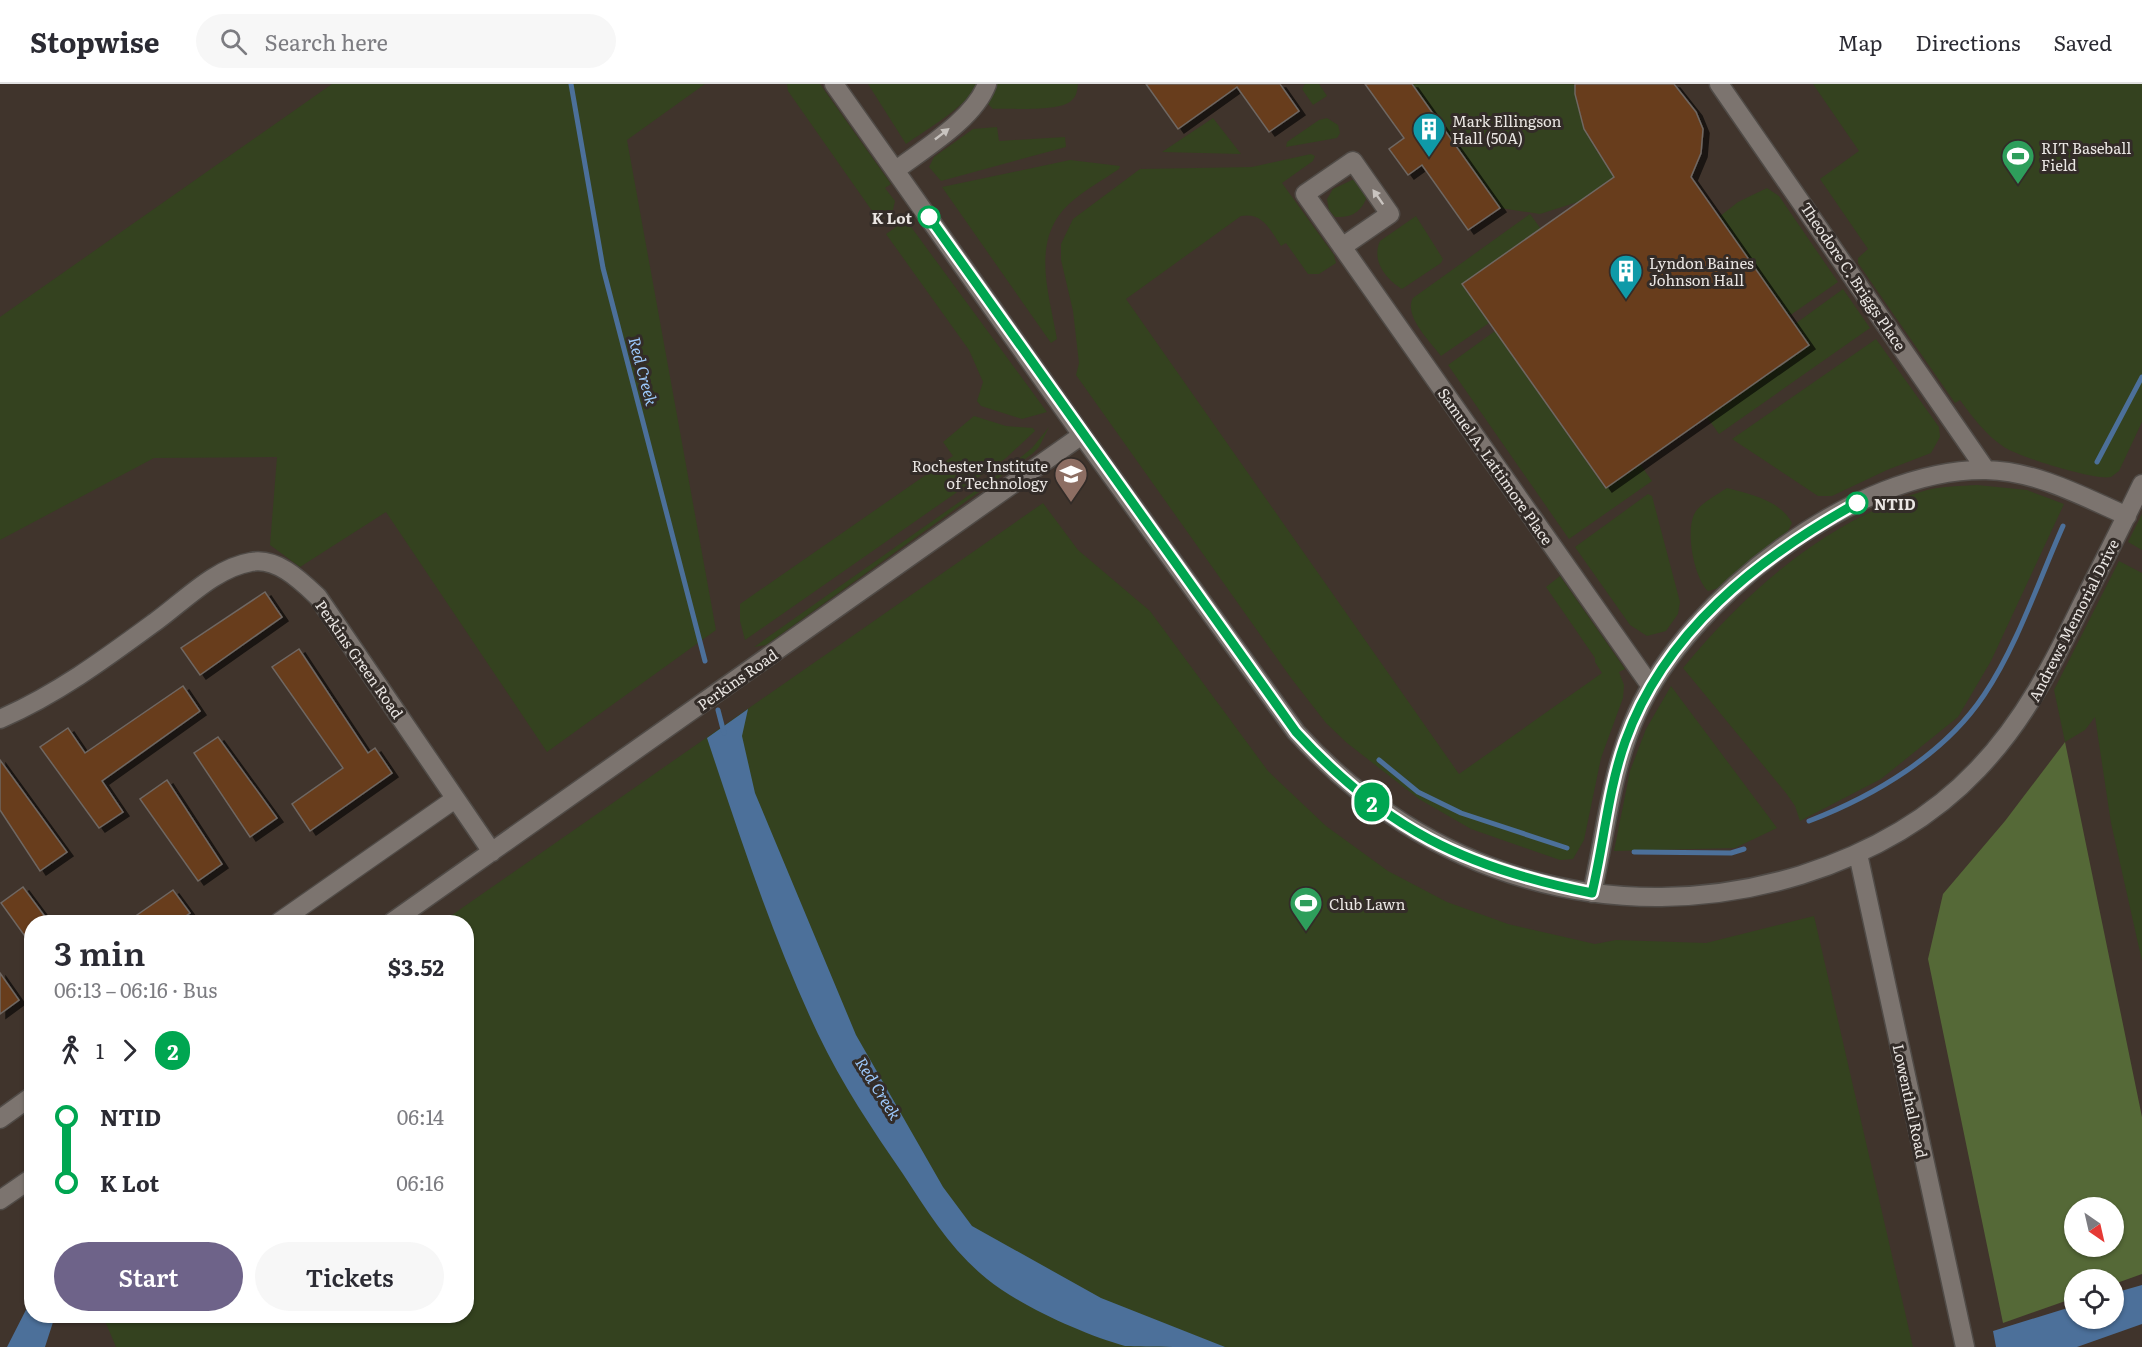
<!DOCTYPE html>
<meta charset="utf-8">
<style>
:root{--surface:#fff;--page:#f7f7f7;--text:#2b2b33;--muted:#7c7c81;--line:#e1e1e2;--accent:#6e6389}
body{margin:0;font-family:Literata,serif;background:var(--page);color:var(--text);height:100vh;display:flex;flex-direction:column;font-size:22px;white-space:nowrap}
*{box-sizing:border-box;margin:0}
p{font-size:20px;color:var(--muted)}
.icon{flex:none;width:33px;height:33px;fill:none;stroke:currentColor;stroke-width:2;stroke-linecap:round;stroke-linejoin:round}
.map{position:relative;flex:1;overflow:hidden}
.panel{position:absolute;left:24px;top:831px;width:450px;height:408px;display:flex;flex-direction:column;background:var(--surface);border-radius:24px;box-shadow:0 2px 4px #0004}
.panel>*{flex:none}
.badge{padding:0 12px;border-radius:20px;font-size:21px;line-height:39px}
.needle{width:39px;rotate:146deg}
.fabs{position:absolute;left:2064px;top:1113px;display:grid;gap:12px}
.fabs a{display:grid;place-items:center;width:60px;height:60px;border-radius:50%;background:var(--surface);box-shadow:0 2px 4px #0004;font-size:30px}
.map>.badge{position:absolute;translate:-50% -50%;box-shadow:0 0 0 3px #fff}
.legs{display:flex;align-items:center;gap:9px;height:66px;padding:0 30px;font-size:20px}
.legs p{margin-inline-start:auto}
.summary{display:flex;align-items:center;justify-content:space-between;height:102px;padding:0 30px}
h1{font-size:33px;font-weight:600;line-height:45px}
.primary-button{display:flex;gap:12px;margin-top:auto;padding:12px 30px}
.primary-button a{flex:1;height:69px;border-radius:36px;background:var(--accent);color:#fff;font-size:24px;font-weight:600;line-height:69px;text-align:center}
.primary-button a+a{background:var(--page);color:var(--text)}
ul{padding:0 30px;list-style:none}
li{display:flex;align-items:center;gap:21px;height:66px;font-size:22px}
li i{display:grid;place-items:center;width:9px;height:100%;margin:0 8px;background:currentColor}
li i::after{content:'';width:15px;height:15px;margin:-8px;border:4px solid;border-radius:50%;background:var(--surface)}
li p{margin-inline-start:auto}
li:first-child i{background:linear-gradient(#0000 50%,currentColor 0)}
li:last-child i{background:linear-gradient(currentColor 50%,#0000 0)}
header{display:flex;align-items:center;gap:36px;box-sizing:border-box;height:84px;padding:0 30px;background:var(--surface);border-bottom:2px solid var(--line)}
header strong{font-size:28px}
nav{display:flex;gap:33px;margin-inline-start:auto;font-size:21px}
.search{width:420px;height:54px;background:var(--page);display:flex;align-items:center;gap:15px;box-sizing:border-box;padding:0 21px;border-radius:33px;color:var(--muted);font-size:22px}
.map>svg:first-child{display:block}
.built{fill:#40342c;fill-rule:evenodd}
.green{fill:#34421f}
.forest{fill:#556937;fill-rule:evenodd}
.water{fill:#4c709a}
.lines{fill:none;stroke-linecap:round;stroke-linejoin:round}
.stream{stroke:#4c709a;stroke-width:5}
.building{fill:#683c1b;stroke:#6f6762;stroke-width:1.5;filter:url(#shadow)}
.street-casing{stroke:#504b47;stroke-width:21}
.street{stroke:#7c746f;stroke-width:18}
.oneway{fill:#c9c4c0}
.line-1-casing{stroke:#fff;stroke-width:14}
.line-1{stroke:#00a651;stroke-width:9}
.stop-1-dot{fill:#fff;stroke:#00a651;stroke-width:3}
.labels{text-anchor:middle;dominant-baseline:central;stroke-width:6;stroke-linejoin:round;paint-order:stroke}
.poi-label{font-size:15px;fill:#eae6e3;stroke:#332c28;text-anchor:start}
.stop-label{font-size:15px;font-weight:bold;fill:#eae6e3;stroke:#332c28;text-anchor:end}
.street-label{font-size:15px;fill:#eae6e3;stroke:#332c28}
.water-label{font-size:16px;font-style:italic;fill:#9cc8fb;stroke:#332c28}
</style>
<header>
<strong>Stopwise</strong>
<div class="search"><svg class="icon" aria-label="search" viewBox="0 0 24 24"><circle cx="10" cy="10" r="6"/><path d="M15 15l6 6"/></svg>Search here</div>
<nav><a>Map</a><a>Directions</a><a>Saved</a></nav>
</header>
<div class="map">
<svg width="2142" height="1263" viewBox="0 0 2142 1263">
<defs>
<filter id="shadow"><feDropShadow dx="6" dy="4" stdDeviation="0" flood-color="#0009"/></filter>
</defs>
<rect width="100%" height="100%" fill="#332c28"/>
<path class="built" d="M0 0H2142V1263H0ZM32 838H466V1232H32ZM2074 1124H2114V1162H2074ZM2074 1196H2114V1234H2074Z"/>
<path class="green" d="M332 0H705L627 56 716 546 547 668 386 428 300 483 270 461 277 373 154 374 0 456V233Z
M787 0H820L891 100 885 104 895 117 893 126 881 135 877 134 788 7Z
M868 0H976C970 21 924 47 906 60Z
M995 0H1078C1077 7 1077 12 1071 17 1059 28 1010 24 993 25L987 19Z
M1305 0H1319L1327 12 1313 21 1302 5Z
M1412 0H1574L1577 19 1583 25C1583 51 1599 72 1616 92L1581 117 1540 130 1500 124Z
M1813 0H2142V338L2119 387 2111 393C2096 397 2019 373 2004 363 1986 351 1973 334 1960 316L1955 319 1858 179V174L1868 165 1820 95 1859 67Z
M1213 34 1241 70 1162 68Z
M1327 34 1338 41 1340 49 1337 54 1286 63 1287 58 1319 36Z
M997 43 999 57 1065 53 1066 63 941 97 929 83 934 73 973 45Z
M1311 70 1315 72 1313 77 1282 99 1334 171 1336 179 1319 190H1308L1286 159 1281 162C1270 146 1263 128 1241 132L1126 215 1459 690 1602 589 1595 578V574L1546 503 1560 492 1625 585 1619 588 1624 601 1623 614 1601 674 1584 756 1573 775 1560 776 1471 745 1419 715 1347 659 1326 639 1291 594 1076 291 1079 279 1073 227 1061 176V160L1073 135 1140 85 1252 83Z
M1070 76 1120 82 1119 85C1103 96 1084 106 1069 120 1030 156 1049 209 1057 255L1051 259 942 103Z
M1352 96 1359 97 1368 109C1363 127 1353 134 1335 133L1329 126 1327 115 1333 105Z
M1767 104 1779 112 1838 198 1789 232 1719 133 1738 118Z
M1530 130 1541 145 1462 201 1489 239 1441 272C1431 258 1403 232 1413 214Z
M1416 132 1443 175 1441 179 1402 205C1386 195 1371 177 1380 157Z
M906 136 1047 328 1022 335 981 322 977 317 983 298 969 266 886 150Z
M1843 205 1870 244 1719 350 1707 333 1809 261 1795 240Z
M1495 247 1605 404 1640 380 1652 397 1569 455 1448 281Z
M1876 255 1939 343 1940 353 1931 369 1887 386 1832 412H1818L1732 355Z
M974 332 1006 342 1033 344 1035 347 1006 374 745 556 740 537V520L953 372 943 358Z
M1049 343 1039 363 1032 370 766 561 754 563 1006 385 1032 364Z
M1977 401 2027 406 2064 420 1991 577 1958 633 1881 695 1800 737 1795 722 1786 709 1683 584C1748 505 1827 436 1927 406 1942 402 1961 402 1977 401Z
M1727 404C1750 410 1780 416 1792 439L1788 447 1719 504 1708 507C1694 494 1684 444 1696 427 1703 418 1718 410 1727 404Z
M1648 410 1652 412 1680 518 1678 530 1666 547 1647 552 1630 541 1575 463Z
M1043 419 1078 466 1150 527 1268 687 1326 742 1388 787 1447 818 1508 840 1595 860 1616 856 1706 859 1814 832 1913 1263H116L103 1232H466V838H442Z
M2142 430V466L2128 458Z
M2119 477 2142 489V877L2111 739 2095 633 2085 646 2065 658 2054 606Z
M1671 602 1777 744 1735 764 1614 767 1630 687 1646 645Z"/>
<path class="forest" d="M2065 658 2142 1033V1190L2114 1200V1196H2074V1214L2003 1239 1928 875 1943 810 2005 737ZM2074 1124H2114V1162H2074Z"/>
<path class="water" d="M748 625 742 652 755 709 856 951 943 1103 972 1142 1101 1214 1225 1263C1201 1263 1145 1263 1125 1262 1085 1251 1020 1222 987 1195 952 1167 927 1127 903 1090 872 1045 842 1000 818 950 773 855 740 753 707 654Z
M2142 1201V1240L2077 1263H1996L1993 1247 2074 1222V1234H2114V1209Z
M31 1216 32 1232H55L45 1263H7Z"/>
<g class="lines">
<path class="stream" d="M571 0 603 184 705 577
M2097 378 2142 293
M718 626 724 649
M1379 676 1418 708 1461 729 1567 764
M1809 737C1874 712 1944 671 1984 611 2017 562 2039 496 2063 442
M1634 768 1731 769 1744 765"/>
</g>
<path class="building" d="M1146 0H1280L1299 27 1269 48 1237 3 1178 45Z
M1365 0H1412L1500 124 1468 146 1422 81 1408 91 1389 65 1404 54Z
M1575 0H1674L1696 28 1703 45 1701 69 1691 93 1809 261 1606 404 1462 200 1614 93 1584 45 1575 10Z
M265 508 282 533 200 591 181 564Z
M299 565 368 669 375 664 392 689 310 747 292 720 343 684 272 583Z
M183 602 200 627 102 697 123 728 99 744 40 663 68 644 85 669Z
M218 653 277 734 250 753 194 669Z
M0 676 67 768 40 787 0 726Z
M167 696 222 780 198 797 140 715Z
M23 803 49 838H32V862L1 819Z
M173 806 190 829 177 838H127Z
M0 889 19 916 0 930Z"/>
<g class="lines">
<defs>
<path id="street" d="M834 0 1082 351 1296 648C1426 792 1614 848 1801 791 1867 770 1930 736 1978 685 2025 636 2054 578 2083 518 2103 479 2123 439 2142 400
M1719 0 1986 386
M896 86C925 64 974 35 987 0
M1342 163 1390 130 1353 77 1305 110 1650 601
M0 635C56 611 106 574 155 538 184 517 215 484 251 478 277 473 301 497 318 513L492 768
M1858 770 1965 1263
M1592 809C1606 748 1611 686 1637 629 1689 514 1856 384 1986 386 2036 387 2082 412 2127 432
M279 838 455 715
M392 838 1082 351
M0 1035 32 1012
M0 1116 32 1094"/>
</defs>
<use href="#street" class="street-casing"/>
<use href="#street" class="street"/>
</g>
<defs><path id="oneway-solid" d="M-6-.8H1V-3.2L6.5 0L1 3.2V.8H-6Z" transform="scale(1.5)"/></defs>
<g class="oneway">
<use href="#oneway-solid" transform="translate(942 50) rotate(-38)"/>
<use href="#oneway-solid" transform="translate(1378 113) rotate(-125)"/>
</g>
<g class="lines">
<defs>
<path id="line-1" d="M929 133 1296 648C1385 745 1465 784 1592 809 1604 759 1608 706 1625 658 1664 548 1758 474 1857 419"/>
</defs>
<use href="#line-1" class="line-1-casing"/>
<use href="#line-1" class="line-1"/>
</g>
<defs>
<symbol id="building-pin" viewBox="-11 -11 22 30"><path d="M0 17L-7.5 6A9.5 9.5 0 1 1 7.5 6Z" fill="#0f9aa8" stroke="#332c28"/><path d="M-4-6H4V6H1V3H-1V6H-4ZM-2.5-4.3h1.7v1.8h-1.7ZM.8-4.3h1.7v1.8H.8ZM-2.5-1h1.7V.8h-1.7ZM.8-1h1.7V.8H.8Z" fill="#fff"/></symbol>
<symbol id="stadium-pin" viewBox="-11 -11 22 30"><path d="M0 17L-7.5 6A9.5 9.5 0 1 1 7.5 6Z" fill="#2e9e5b" stroke="#332c28"/><path d="M0-5a6.5 5 0 1 0 0 10a6.5 5 0 1 0 0-10ZM-3.5-1.8h7v3.6h-7Z" fill="#fff"/></symbol>
<symbol id="university-pin" viewBox="-11 -11 22 30"><path d="M0 17L-7.5 6A9.5 9.5 0 1 1 7.5 6Z" fill="#8d6e63" stroke="#332c28"/><path d="M0-5L7-2L0 1L-7-2ZM-4 1L0 2.5L4 1V4Q0 6-4 4Z" fill="#fff"/></symbol>
</defs>
<g fill-rule="evenodd">
<use href="#building-pin" x="1410" y="26" width="38" height="52"/>
<use href="#stadium-pin" x="1999" y="53" width="38" height="52"/>
<use href="#building-pin" x="1607" y="168" width="38" height="52"/>
<use href="#university-pin" x="1052" y="371" width="38" height="52"/>
<use href="#stadium-pin" x="1287" y="800" width="38" height="52"/>
</g>
<g class="stop-1-dot">
<circle cx="929" cy="133" r="10"/>
<circle cx="1857" cy="419" r="10"/>
</g>
<g class="labels">
<g class="poi-label">
<text x="1452" y="36">Mark Ellingson<tspan x="1452" dy="17">Hall (50A)</tspan></text>
<text x="2041" y="63">RIT Baseball<tspan x="2041" dy="17">Field</tspan></text>
<text x="1649" y="178">Lyndon Baines<tspan x="1649" dy="17">Johnson Hall</tspan></text>
<text x="1048" y="381" text-anchor="end">Rochester Institute<tspan x="1048" dy="17">of Technology</tspan></text>
<text x="1329" y="819">Club Lawn</text>
</g>
<g class="stop-label">
<text x="912" y="133">K Lot</text>
<text x="1874" y="419" text-anchor="start">NTID</text>
</g>
<g class="street-label">
<text transform="translate(1854 192) rotate(56)">Theodore C. Briggs Place</text>
<text transform="translate(1496 382) rotate(55)">Samuel A. Lattimore Place</text>
<text transform="translate(2073 536) rotate(-63)">Andrews Memorial Drive</text>
<text transform="translate(360 575) rotate(55)">Perkins Green Road</text>
<text transform="translate(737 595) rotate(-35)">Perkins Road</text>
<text transform="translate(1911 1017) rotate(78)">Lowenthal Road</text>
</g>
<g class="water-label">
<text transform="translate(644 287) rotate(75)">Red Creek</text>
<text transform="translate(879 1004) rotate(58)">Red Creek</text>
</g>
</g>
</svg>
<div class="fabs">
<a><svg class="needle" viewBox="-14 -14 28 28"><path d="M0-13l5 13h-10z" fill="#e53935"/><path d="M0 13l5-13h-10z" fill="#7c7c81"/></svg></a>
<a><svg class="icon" aria-label="locate" viewBox="0 0 24 24"><circle cx="12" cy="12" r="6"/><path d="M12 2v4M12 18v4M2 12h4M18 12h4"/></svg></a>
</div>
<b class="badge" style="left:1372px;top:718px;background:#00a651;color:#fff">2</b>
<section class="panel">
<div class="summary"><div><h1>3 min</h1><p>06:13 – 06:16 · Bus</p></div><b>$3.52</b></div>
<div class="legs"><svg class="icon" aria-label="walk" viewBox="0 0 24 24"><circle cx="13" cy="4" r="2"/><path d="M13 8l-2 6 4 7M11 14l-3 7M7 12l3-4h3l4 4"/></svg>1<svg class="icon" aria-label="forward" viewBox="0 0 24 24"><path d="M9 5l7 7-7 7"/></svg><b class="badge" style="background:#00a651;color:#fff">2</b></div>
<ul>
<li><i style="color:#00a651"></i><b>NTID</b><p>06:14</p></li>
<li><i style="color:#00a651"></i><b>K Lot</b><p>06:16</p></li>
</ul>
<div class="primary-button"><a>Start</a><a>Tickets</a></div>
</section>
</div>
